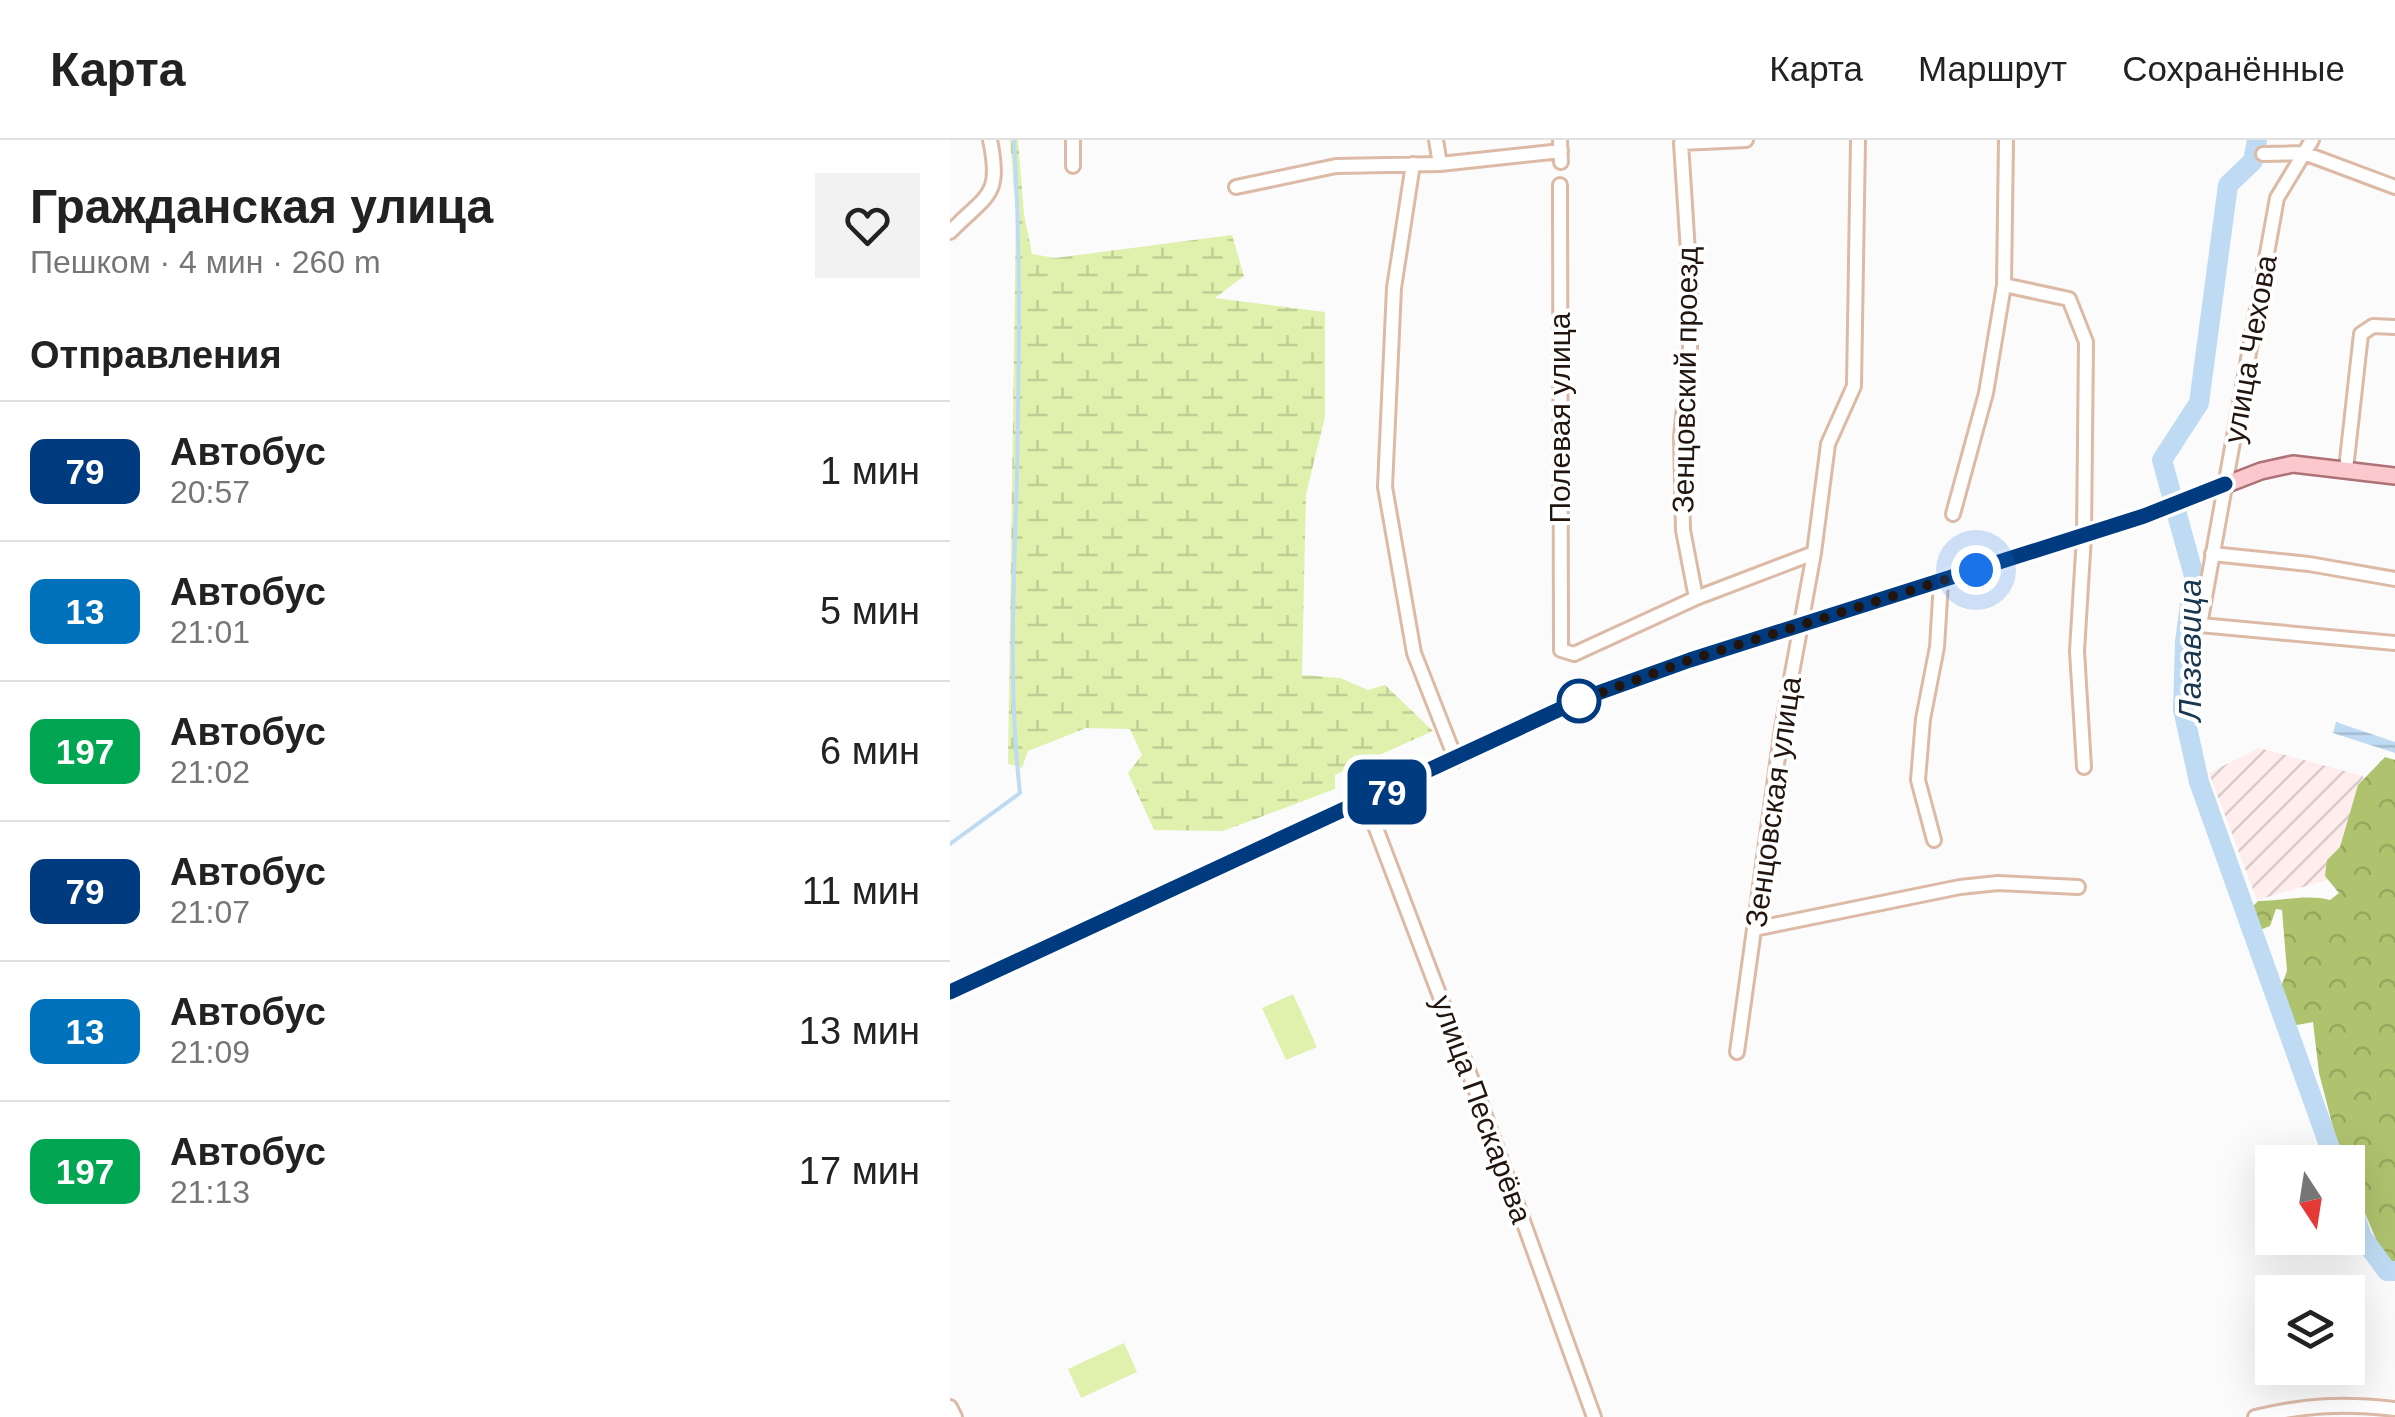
<!DOCTYPE html>
<html lang="ru">
<meta charset="utf-8">
<style>
:root{--surface:#fff;--page:#f2f2f2;--text:#222;--muted:#767676;--line:#e0e0e0}
body{margin:0;font-family:Helvetica,sans-serif;background:var(--page);color:var(--text);height:100vh;display:flex;flex-direction:column;font-size:38px;white-space:nowrap}
*{box-sizing:border-box;margin:0}
p{font-size:32px;color:var(--muted)}
.icon{flex:none;width:55px;height:55px;fill:none;stroke:currentColor;stroke-width:2;stroke-linecap:round;stroke-linejoin:round}
.map{position:relative;flex:1;overflow:hidden}
.details{display:flex;flex-direction:column;background:var(--surface);width:950px}
.details>*{flex:none}
.badge{padding:0 20px;border-radius:15px;font-size:35px;line-height:65px}
.needle{width:65px;rotate:168deg}
.fabs{position:absolute;left:1305px;top:1005px;display:grid;gap:20px}
.fabs a{display:grid;place-items:center;width:110px;height:110px;border-radius:0px;background:var(--surface);box-shadow:0 10px 40px #0002;font-size:50px}
.you{position:absolute;width:50px;height:50px;margin:-25px;border:8px solid #fff;border-radius:50%;background:#1a73e8;box-shadow:0 0 0 15px #1a73e833}
.map>.badge{position:absolute;translate:-50% -50%;box-shadow:0 0 0 5px #fff}
h2{padding:0 30px;font-size:38px;line-height:90px}
.round{display:grid;place-items:center;flex:none;width:105px;height:105px;border-radius:0px;background:var(--page)}
.headline{display:flex;align-items:center;justify-content:space-between;height:170px;padding:0 30px}
h1{font-size:48px;font-weight:700;line-height:75px}
ul{padding:0;list-style:none}
li{display:flex;align-items:center;gap:30px;height:140px;padding:0 30px;border-top:2px solid var(--line)}
li div{flex:1}
li b{display:block;font-size:38px}
li em{font-style:normal}
li .badge{min-width:110px;font-weight:700;text-align:center}
header{display:flex;align-items:center;gap:60px;box-sizing:border-box;height:140px;padding:0 50px;background:var(--surface);border-bottom:2px solid var(--line)}
header strong{font-size:48px}
nav{display:flex;gap:55px;margin-inline-start:auto;font-size:35px}
main{display:flex;flex:1;min-height:0}
.map>svg:first-child{display:block}
.industrial{fill:url(#industrial-furrows)}
.grass{fill:#dff1ad}
.forest{fill:url(#forest-crowns)}
.wetland{fill:url(#wetland-marsh)}
.water{fill:url(#water-rules)}
.lines{fill:none;stroke-linecap:round;stroke-linejoin:round}
.stream{stroke:#bfdbf3;stroke-width:4}
.river{stroke:#bfdbf3;stroke-width:20}
.minor-casing{stroke:#dcbaa6;stroke-width:18}
.major-casing{stroke:#ad7176;stroke-width:20}
.minor{stroke:#fff;stroke-width:12}
.major{stroke:#fbc8ce;stroke-width:15}
.line-casing{stroke:#fff;stroke-width:22}
.line{stroke:#003b80;stroke-width:15}
.walk{stroke:#21150e;stroke-width:10;stroke-dasharray:0 18}
.stop-dot{fill:#fff;stroke:#003b80;stroke-width:5}
.labels{text-anchor:middle;dominant-baseline:central;stroke-width:8;stroke-linejoin:round;paint-order:stroke}
.street-label{font-size:30px;fill:#21150e;stroke:#fff}
.water-label{font-size:32px;font-style:italic;fill:#18374f;stroke:#fff}
</style>
<header>
<strong>Карта</strong>
<nav><a>Карта</a><a>Маршрут</a><a>Сохранённые</a></nav>
</header>
<main>
<section class="details">
<div class="headline"><div><h1>Гражданская улица</h1><p>Пешком · 4 мин · 260 m</p></div><a class="round"><svg class="icon" aria-label="heart" viewBox="0 0 24 24"><path d="M12 20l-8-8c-3-5 5-10 8-4 3-6 11-1 8 4z"/></svg></a></div>
<h2>Отправления</h2>
<ul>
<li><span class="badge" style="background:#003b80;color:#fff">79</span><div><b>Автобус</b><p>20:57</p></div><em>1 мин</em></li>
<li><span class="badge" style="background:#0072bc;color:#fff">13</span><div><b>Автобус</b><p>21:01</p></div><em>5 мин</em></li>
<li><span class="badge" style="background:#00a651;color:#fff">197</span><div><b>Автобус</b><p>21:02</p></div><em>6 мин</em></li>
<li><span class="badge" style="background:#003b80;color:#fff">79</span><div><b>Автобус</b><p>21:07</p></div><em>11 мин</em></li>
<li><span class="badge" style="background:#0072bc;color:#fff">13</span><div><b>Автобус</b><p>21:09</p></div><em>13 мин</em></li>
<li><span class="badge" style="background:#00a651;color:#fff">197</span><div><b>Автобус</b><p>21:13</p></div><em>17 мин</em></li>
</ul>
</section>
<div class="map">
<svg width="1445" height="1277" viewBox="0 0 1445 1277">
<defs>
<pattern id="industrial-furrows" width="10" height="10" patternUnits="userSpaceOnUse" patternTransform="scale(2.5)"><rect width="10" height="10" fill="#feedec"/><path d="M-1 1l2-2M0 10L10 0M9 11l2-2" fill="none" stroke="#d9cac9"/></pattern>
<pattern id="forest-crowns" width="20" height="18" patternUnits="userSpaceOnUse" patternTransform="scale(2.5)"><rect width="20" height="18" fill="#afc36e"/><path d="M2 6a3 3 0 1 1 6 0M12 15a3 3 0 1 1 6 0" fill="none" stroke="#96a75e"/></pattern>
<pattern id="wetland-marsh" width="20" height="14" patternUnits="userSpaceOnUse" patternTransform="scale(2.5)"><rect width="20" height="14" fill="#dff1ad"/><path d="M1 5h8M5 5V1M11 12h8M15 12V8" fill="none" stroke="#bfce94"/></pattern>
<pattern id="water-rules" width="6" height="5" patternUnits="userSpaceOnUse" patternTransform="scale(2.5)"><rect width="6" height="5" fill="#bfdbf3"/><path d="M0 2.5h6" fill="none" stroke="#a4bbcf"/></pattern>
</defs>
<rect width="100%" height="100%" fill="#fbfbfb"/>
<path class="industrial" d="M1309 608 1413 636 1405 732 1307 760 1259 633Z"/>
<path class="grass" d="M343 854 367 907 336 920 312 868Z
M174 1203 187 1232 131 1258 118 1229Z"/>
<path class="forest" d="M1435 617 1445 620V1124L1437 1125 1414 1071 1401 1061 1398 1022H1392L1369 933 1363 882 1347 885 1338 880 1331 847 1337 831 1332 770 1326 769 1320 786 1310 790 1302 781 1301 768 1308 761C1333 761 1356 754 1380 760L1389 753 1375 736 1377 720 1390 707 1408 645Z"/>
<path class="wetland" d="M60 0H68L74 74 82 114 105 118 282 95 294 136 265 158 375 172V277L356 354 352 535 390 538 418 550 435 545 483 591 385 635V649L273 691 204 690 178 633 192 615 180 589 136 588 78 611 72 628 58 624 66 71Z"/>
<path class="water" d="M1386 582 1445 602V613L1383 593Z"/>
<g class="lines">
<path class="stream" d="M0 704 70 653C58 547 64 441 67 334 69 223 71 111 64 0"/>
<path class="river" d="M1307 0 1303 21 1278 45 1249 263 1212 320 1244 436 1235 501 1233 569 1249 642 1385 1022
M1398 1056 1412 1097 1437 1131H1445"/>
<defs>
<path id="minor" d="M486 0 490 24
M610 0 611 22
M1362 0 1327 58 1250 485 1445 503
M1313 14 1354 13 1445 47
M463 24 444 148 435 347 464 513 506 620
M123 26V0
M610 45 611 510 624 514 746 458 864 413
M286 47 386 26 490 24 611 11
M0 92C37 54 52 57 40 0
M1054 145 1119 159 1136 202 1134 396 1127 511 1134 627
M1396 329 1411 194 1423 186 1445 187
M1003 374 1036 253 1054 145 1056 0
M1262 414 1359 424 1445 439
M746 458 733 390 731 297 740 208V143L731 3 796 0
M416 662 526 951 644 1277
M984 700 968 640 973 579 987 507 991 442
M804 789 1010 747 1048 743 1128 747
M787 912 832 588 864 413 878 304 904 246 908 0
M0 1267 5 1277
M1305 1277C1356 1265 1393 1263 1445 1269"/>
<path id="major" d="M0 852 634 558 740 520 1195 376 1311 331 1343 324 1445 336"/>
</defs>
<use href="#minor" class="minor-casing"/>
<use href="#major" class="major-casing"/>
<use href="#minor" class="minor"/>
<use href="#major" class="major"/>
</g>
<g class="lines">
<defs>
<path id="line" d="M0 852 634 558 740 520 1194 376 1275 344"/>
</defs>
<use href="#line" class="line-casing"/>
<use href="#line" class="line"/>
<path class="walk" d="M629 561 624 563 740 520 1026 430"/>
</g>
<circle class="stop-dot" cx="629" cy="561" r="20"/>
<g class="labels">
<g class="street-label">
<text transform="translate(1300 209) rotate(-80)">улица Чехова</text>
<text transform="translate(735 240) rotate(-89)">Зенцовский проезд</text>
<text transform="translate(609 278) rotate(-90)">Полевая улица</text>
<text transform="translate(823 662) rotate(-82)">Зенцовская улица</text>
<text transform="translate(532 969) rotate(70)">улица Пескарёва</text>
</g>
<g class="water-label">
<text transform="translate(1240 510) rotate(-90)">Лазавица</text>
</g>
</g>
</svg>
<div class="fabs">
<a><svg class="needle" viewBox="-14 -14 28 28"><path d="M0-13l5 13h-10z" fill="#e53935"/><path d="M0 13l5-13h-10z" fill="#767676"/></svg></a>
<a><svg class="icon" aria-label="layers" viewBox="0 0 24 24"><path d="M12 4l9 5-9 5-9-5zM3 14l9 5 9-5"/></svg></a>
</div>
<div class="you" style="left:1026px;top:430px"></div>
<b class="badge" style="left:437px;top:652px;background:#003b80;color:#fff">79</b>
</div>
</main>
